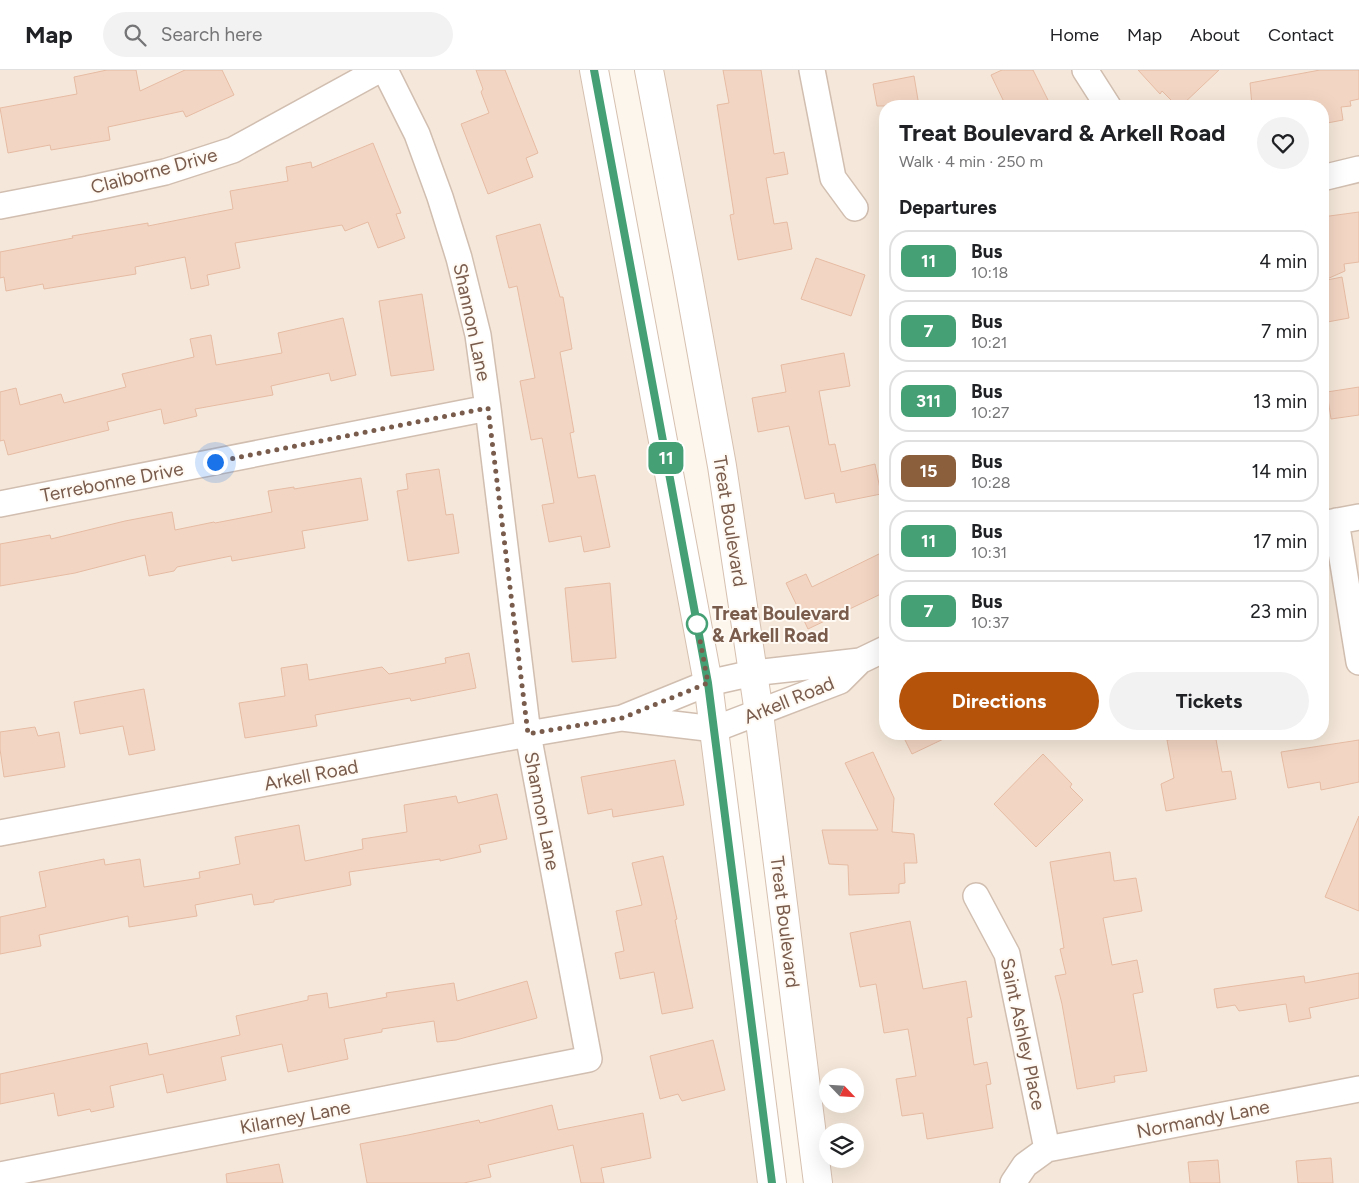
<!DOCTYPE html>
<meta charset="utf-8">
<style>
:root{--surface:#fff;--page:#f2f2f2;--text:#202124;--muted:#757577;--line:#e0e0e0;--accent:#b45309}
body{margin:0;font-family:Figtree,sans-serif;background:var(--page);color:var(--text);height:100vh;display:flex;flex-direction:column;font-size:19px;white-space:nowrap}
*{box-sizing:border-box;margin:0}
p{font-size:16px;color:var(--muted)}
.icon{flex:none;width:28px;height:28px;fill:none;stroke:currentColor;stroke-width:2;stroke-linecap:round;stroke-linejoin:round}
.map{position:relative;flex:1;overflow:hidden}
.details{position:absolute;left:879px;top:30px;width:450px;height:640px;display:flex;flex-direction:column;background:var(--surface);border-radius:20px;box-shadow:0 5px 20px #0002}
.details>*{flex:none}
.badge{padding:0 10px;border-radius:8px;font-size:18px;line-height:32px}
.needle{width:32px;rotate:115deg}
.buttons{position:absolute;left:819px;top:998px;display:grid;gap:10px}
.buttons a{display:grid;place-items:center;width:45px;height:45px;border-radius:50%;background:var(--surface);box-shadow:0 5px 20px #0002;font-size:25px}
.you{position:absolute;width:25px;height:25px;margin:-12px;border:4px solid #fff;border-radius:50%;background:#1a73e8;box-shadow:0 0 0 8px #1a73e833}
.map>.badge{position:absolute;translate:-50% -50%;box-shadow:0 0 0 2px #fff}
h2{padding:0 20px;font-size:19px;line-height:45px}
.round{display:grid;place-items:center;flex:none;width:52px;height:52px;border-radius:26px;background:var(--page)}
.overview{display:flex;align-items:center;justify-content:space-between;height:85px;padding:0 20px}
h1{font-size:24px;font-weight:700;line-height:38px}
.cta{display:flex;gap:10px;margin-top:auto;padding:10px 20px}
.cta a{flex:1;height:58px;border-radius:30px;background:var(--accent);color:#fff;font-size:20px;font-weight:700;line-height:58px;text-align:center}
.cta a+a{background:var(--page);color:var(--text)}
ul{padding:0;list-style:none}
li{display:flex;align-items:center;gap:15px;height:62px;margin:0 10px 8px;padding:0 10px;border:2px solid var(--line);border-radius:20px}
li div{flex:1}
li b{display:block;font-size:19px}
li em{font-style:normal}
li .badge{min-width:55px;font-weight:700;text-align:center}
header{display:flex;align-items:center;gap:30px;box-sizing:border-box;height:70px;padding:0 25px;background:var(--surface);border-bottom:1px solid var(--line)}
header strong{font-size:24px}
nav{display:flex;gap:28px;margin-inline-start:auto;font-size:18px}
.search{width:350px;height:45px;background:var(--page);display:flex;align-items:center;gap:12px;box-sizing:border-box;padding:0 18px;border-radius:28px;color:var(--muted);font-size:19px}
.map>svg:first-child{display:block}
.residential{fill:#f5e8da;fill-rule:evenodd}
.building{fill:#f3d5c3;stroke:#e6bba3}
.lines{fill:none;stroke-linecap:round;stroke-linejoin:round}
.street-casing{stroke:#d1beb0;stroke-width:28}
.secondary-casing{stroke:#d6c0b0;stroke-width:30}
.street{stroke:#fff;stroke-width:25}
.secondary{stroke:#fff;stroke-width:28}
.line-casing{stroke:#fff;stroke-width:11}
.line{stroke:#46a076;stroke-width:8}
.walk{stroke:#7a5c4d;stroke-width:5;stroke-dasharray:0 9}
.stop-dot{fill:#fff;stroke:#46a076;stroke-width:2.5}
.labels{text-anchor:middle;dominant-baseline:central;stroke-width:4;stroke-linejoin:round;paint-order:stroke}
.street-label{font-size:19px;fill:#7a5c4d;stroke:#fffaf3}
.stop-label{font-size:19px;font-weight:bold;fill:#7a5c4d;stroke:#fffaf3;text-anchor:start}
</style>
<header>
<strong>Map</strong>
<div class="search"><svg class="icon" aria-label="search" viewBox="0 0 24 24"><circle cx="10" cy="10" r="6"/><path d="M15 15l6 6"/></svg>Search here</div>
<nav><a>Home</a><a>Map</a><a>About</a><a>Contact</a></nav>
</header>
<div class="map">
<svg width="1359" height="1113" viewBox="0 0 1359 1113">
<rect width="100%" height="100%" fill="#fdf6ec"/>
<path class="residential" d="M0 0H594L708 613 623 648 715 659 772 1113H0Z
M649 0H1359V1113H818L759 643 840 611 753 603ZM885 36H1322V664H885ZM828 1006H855V1034H828ZM828 1061H855V1089H828Z"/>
<path class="building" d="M107 0H136L140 21 185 0H222L234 25 186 47 183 41 108 57 110 70 51 80 50 75 8 83 0 38 77 24 74 7Z
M476 0H505L538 83 526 88 533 107 488 124 461 54 489 43 481 22 483 19Z
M723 0H761L774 84 784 82 788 104 766 108 774 154 787 152 792 179 738 190 730 145 734 144 717 35 729 33Z
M1002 0H1033L1051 36H1006L991 5Z
M1138 0H1219L1181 36H1177L1162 21 1160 24Z
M1320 0H1359V29L1350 31 1351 36 1341 37 1343 50 1322 54V36H1252L1250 13Z
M914 6 919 36H877L873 14Z
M373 73 401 143 396 144 405 168 378 178 368 152 345 161 342 155 235 173 240 198 207 205 209 215 191 219 185 187 135 197 136 204 44 219 43 214 6 221 4 207 0 208V182L73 168 72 166 148 153V156L233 139 230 121 288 111 286 97 311 92 312 98Z
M1359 142V192L1344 194 1345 201 1327 209 1322 177V147Z
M540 154 560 227H563L572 279 560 282 574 362 570 363 578 408 595 405 610 477 584 482 581 466 549 472 542 435 554 433 542 368 531 370 520 311 535 308 517 216 509 218 496 166Z
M816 188 865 205 851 246 801 229Z
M1342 207 1349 248 1322 253V211Z
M422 224 434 300 391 306 379 231Z
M343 248 356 305 331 311 329 303 271 316 273 325 195 339 197 346 164 354 161 339 107 352 109 360 8 385 4 370 0 371V322L16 318 20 335 61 324 64 333 126 317 122 304 194 287 190 269 211 265 216 295 282 283 278 263Z
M844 283 850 316 819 321 829 375 835 374 841 402 875 394 881 424 836 433 834 423 805 429 789 356 758 362 752 328 786 322 781 295Z
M1359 317V345L1331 349 1327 322Z
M439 399 446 445 453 444 459 483 408 491 397 421 408 419 406 404Z
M361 408 368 450 302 461 305 478 232 491 231 486 177 497 174 501 149 506 145 485 75 503 0 516V474L50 465 51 469 125 451 172 442 175 460 214 452 215 453 272 442 268 421 294 417V419Z
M885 481V522L808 559 786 513 806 504 812 517Z
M610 513 616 588 572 592 565 518Z
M469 583 476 618 411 631 410 628 315 645 317 656 245 668 239 633 285 626 281 598 307 594 309 610 382 597 389 604 446 593 445 588Z
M144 619 155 680 129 685 123 656 80 664 74 632Z
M35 657 38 666 59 662 65 697 4 707 0 679V662Z
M902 664H954L912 684Z
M1202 664H1215L1222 702 1231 701 1236 729 1166 741 1161 714 1174 708 1167 670Z
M1359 670V712L1321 720 1320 712 1288 718 1281 682Z
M873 682 894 728 892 762 914 764 917 793H904L905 813 899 814V823L849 825 848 795 829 794 822 760H878L845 693Z
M1043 684 1072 714 1070 717 1083 730 1036 777 994 734Z
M675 690 684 735 613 747 612 739 588 744 581 707Z
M497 724 507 769 479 775 481 782 440 791V789L349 802 351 815 274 830V832L254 835 252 824 195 835 197 846 129 857 128 846 39 865 41 876 0 884V847L46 837 39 802 104 789 105 795 140 789 144 817 200 808 199 802 240 794 235 767 299 755 305 791 363 779 362 769 407 762 404 735 456 726 458 733Z
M1359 746V841L1325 827Z
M1110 782 1114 811 1136 808 1142 841 1103 848 1112 895 1137 890 1143 922 1133 924 1147 1001 1114 1006 1115 1012 1077 1019 1062 934 1055 906 1066 904 1060 879 1064 878 1050 792Z
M663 786 677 849 675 850 693 938 662 944 654 902 620 909 615 883 624 881 616 841 642 835 632 793Z
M910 851 923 919 966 911 972 947 967 948 974 995 987 992 991 1014 986 1015 993 1058 927 1069 923 1043 902 1046 896 1009 916 1006 908 959 884 963 876 914 860 917 850 863Z
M1359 903V928L1309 938 1311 948 1289 952 1286 934 1239 941 1235 935 1217 938 1214 919 1304 906 1305 913Z
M527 911 537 948 456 970 437 972 434 951 382 959V962L344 969 348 989 288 1002 282 974 221 987 226 1010 167 1023 163 1004 110 1016 114 1037 91 1042 90 1039 58 1046 54 1023 0 1034V1004L147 973 149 985 240 965 236 946 308 930V926L327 923 329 938 387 927 386 923 454 913 457 931Z
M713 970 725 1020 682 1031 678 1024 660 1029 650 986Z
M552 1035 558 1060 643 1043 651 1088 601 1098 604 1113H581L573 1075 488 1095 491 1107 464 1113H367L360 1074 408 1065 479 1050 480 1053Z
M1331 1088 1333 1113H1298L1296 1091Z
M1218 1090 1220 1113H1190L1188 1092Z
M279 1094 283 1113H227L226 1104Z"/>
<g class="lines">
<defs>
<path id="street" d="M812 0 833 108 855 138
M1085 0 1108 36
M1322 108 1359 99
M0 136 88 119 165 102 233 80 379 0
M0 434 488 338
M1336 451 1359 592
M1322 454 1359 447
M860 591 885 579
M0 763 528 664 622 648 708 613 753 603 860 591 840 611 715 659 622 648
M976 826 1007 884 1047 1079
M0 1105 589 989 528 664 488 338 478 265 459 188 440 127 417 64 385 0
M1013 1113 1025 1095 1047 1079 1359 1019"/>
<path id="secondary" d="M594 0 708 613 772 1113
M649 0 687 201 722 396 759 643 818 1113"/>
</defs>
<use href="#street" class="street-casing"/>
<use href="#secondary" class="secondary-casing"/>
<use href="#street" class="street"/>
<use href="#secondary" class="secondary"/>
</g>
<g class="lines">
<defs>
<path id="line" d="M594 0 708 613 772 1113"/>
</defs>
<use href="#line" class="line-casing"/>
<use href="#line" class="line"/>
<path class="walk" d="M215 392 488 338 528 664 622 648 708 613 697 554"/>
</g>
<circle class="stop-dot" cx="697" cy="554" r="10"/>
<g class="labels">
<g class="street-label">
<text transform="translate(154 101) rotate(-15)">Claiborne Drive</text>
<text transform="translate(472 252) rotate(78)">Shannon Lane</text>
<text transform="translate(112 412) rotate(-11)">Terrebonne Drive</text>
<text transform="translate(730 451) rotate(81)">Treat Boulevard</text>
<text transform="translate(789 630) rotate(-22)">Arkell Road</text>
<text transform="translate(311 705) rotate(-11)">Arkell Road</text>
<text transform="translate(542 741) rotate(79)">Shannon Lane</text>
<text transform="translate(785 852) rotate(83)">Treat Boulevard</text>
<text transform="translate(1023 964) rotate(78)">Saint Ashley Place</text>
<text transform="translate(295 1047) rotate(-11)">Kilarney Lane</text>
<text transform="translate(1203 1049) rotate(-11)">Normandy Lane</text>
</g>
<g class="stop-label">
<text x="712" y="543">Treat Boulevard<tspan x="712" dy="22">&amp; Arkell Road</tspan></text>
</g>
</g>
</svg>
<div class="buttons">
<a><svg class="needle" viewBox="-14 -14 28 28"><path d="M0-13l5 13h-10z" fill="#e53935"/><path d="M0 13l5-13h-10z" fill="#757577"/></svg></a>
<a><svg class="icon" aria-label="layers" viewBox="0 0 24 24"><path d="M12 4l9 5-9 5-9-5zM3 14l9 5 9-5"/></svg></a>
</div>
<div class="you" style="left:215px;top:392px"></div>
<b class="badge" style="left:666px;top:388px;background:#46a076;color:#fff">11</b>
<section class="details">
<div class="overview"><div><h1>Treat Boulevard &amp; Arkell Road</h1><p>Walk · 4 min · 250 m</p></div><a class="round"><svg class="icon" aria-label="heart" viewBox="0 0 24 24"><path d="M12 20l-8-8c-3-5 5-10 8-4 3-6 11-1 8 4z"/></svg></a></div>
<h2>Departures</h2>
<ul>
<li><span class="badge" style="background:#46a076;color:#fff">11</span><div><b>Bus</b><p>10:18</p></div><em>4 min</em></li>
<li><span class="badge" style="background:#46a076;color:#fff">7</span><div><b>Bus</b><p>10:21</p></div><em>7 min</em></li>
<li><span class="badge" style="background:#46a076;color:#fff">311</span><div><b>Bus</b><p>10:27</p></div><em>13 min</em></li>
<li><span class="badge" style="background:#8b5e3c;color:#fff">15</span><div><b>Bus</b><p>10:28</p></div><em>14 min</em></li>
<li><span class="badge" style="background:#46a076;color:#fff">11</span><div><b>Bus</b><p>10:31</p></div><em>17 min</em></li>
<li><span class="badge" style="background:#46a076;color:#fff">7</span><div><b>Bus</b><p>10:37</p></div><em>23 min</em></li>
</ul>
<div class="cta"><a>Directions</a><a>Tickets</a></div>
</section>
</div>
